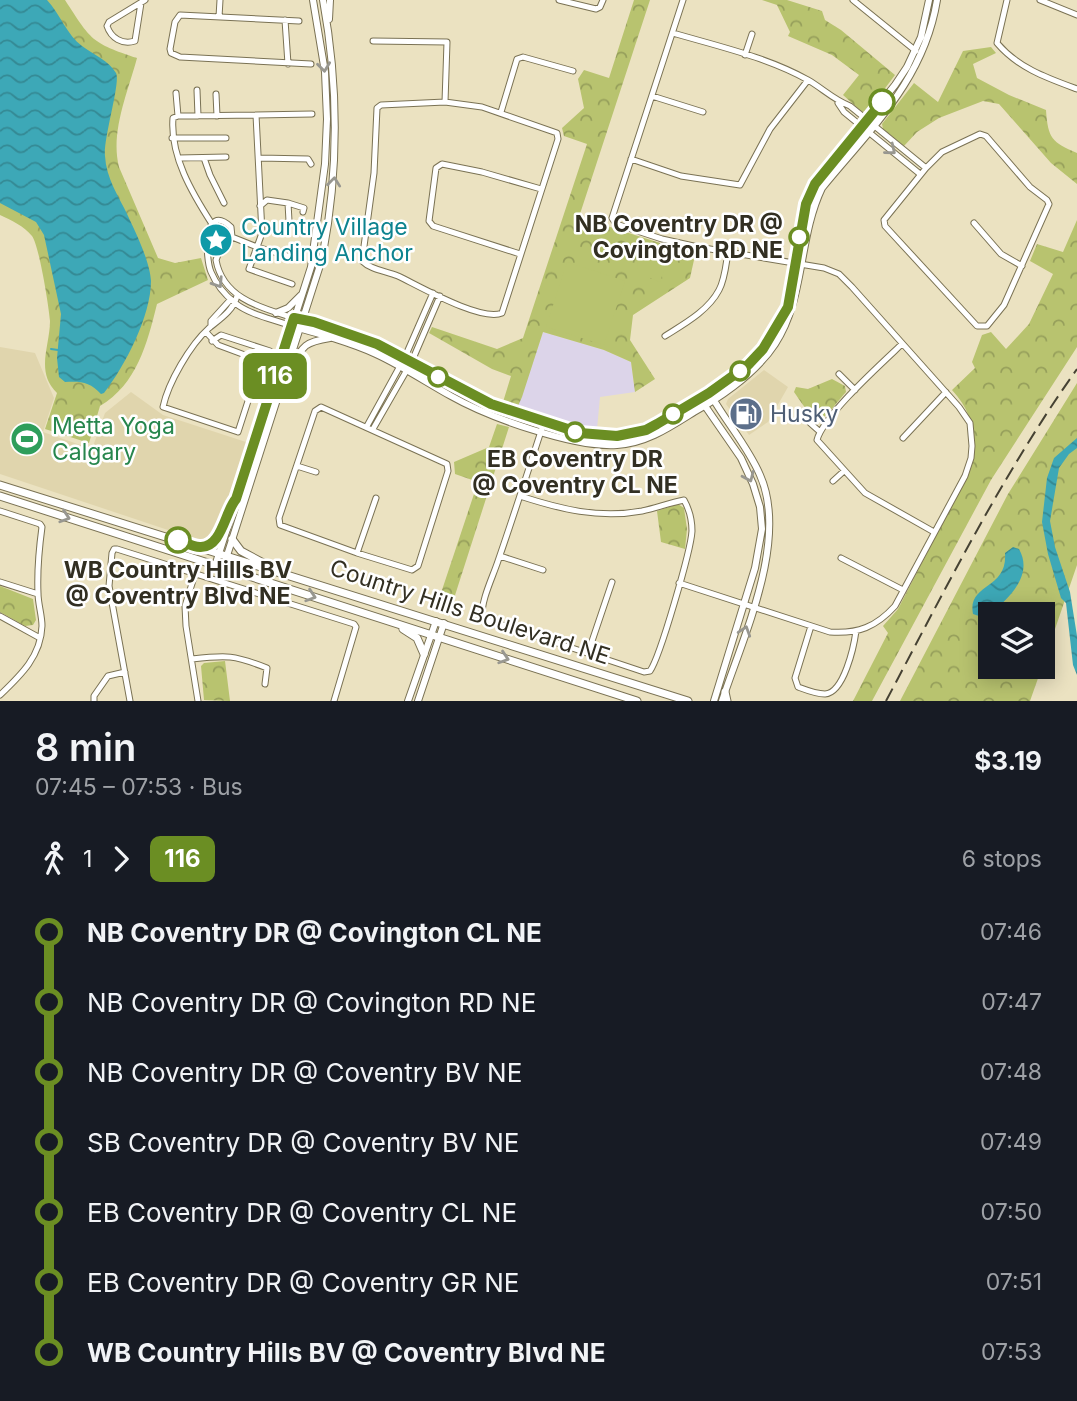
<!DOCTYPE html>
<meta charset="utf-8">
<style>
:root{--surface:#171b24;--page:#242831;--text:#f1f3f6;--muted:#9ea1a6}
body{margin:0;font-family:Inter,sans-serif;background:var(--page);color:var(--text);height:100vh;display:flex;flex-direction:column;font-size:26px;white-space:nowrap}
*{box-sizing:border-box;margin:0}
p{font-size:23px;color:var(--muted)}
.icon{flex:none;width:38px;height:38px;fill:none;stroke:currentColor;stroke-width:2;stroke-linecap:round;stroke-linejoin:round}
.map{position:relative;height:701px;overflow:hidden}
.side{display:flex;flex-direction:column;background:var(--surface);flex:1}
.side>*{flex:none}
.badge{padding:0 14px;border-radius:10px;font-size:24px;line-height:46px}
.tools{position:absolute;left:978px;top:602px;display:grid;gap:14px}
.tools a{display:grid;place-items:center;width:77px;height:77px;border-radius:0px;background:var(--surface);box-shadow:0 4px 18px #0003;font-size:35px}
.map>.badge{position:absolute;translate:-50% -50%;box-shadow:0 0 0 4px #fff}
.legs{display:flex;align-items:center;gap:10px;height:77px;padding:0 35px;font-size:23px}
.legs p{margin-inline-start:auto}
.overview{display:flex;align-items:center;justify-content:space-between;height:119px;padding:0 35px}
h1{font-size:38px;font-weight:600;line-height:52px}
ul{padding:0 35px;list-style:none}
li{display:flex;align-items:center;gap:24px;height:70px;font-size:26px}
li i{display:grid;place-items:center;width:10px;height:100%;margin:0 9px;background:currentColor}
li i::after{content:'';width:18px;height:18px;margin:-9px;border:5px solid;border-radius:50%;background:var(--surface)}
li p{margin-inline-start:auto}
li:first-child i{background:linear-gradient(#0000 50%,currentColor 0)}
li:last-child i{background:linear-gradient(currentColor 50%,#0000 0)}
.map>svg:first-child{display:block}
.built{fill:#e0d5ad}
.education{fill:#dcd4e9}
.park{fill:url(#park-crowns)}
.pitch{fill:#b8c36f}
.water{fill:url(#water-waves)}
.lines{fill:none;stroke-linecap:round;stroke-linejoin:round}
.stream{stroke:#3da8b7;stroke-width:2}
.minor-casing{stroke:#7a7254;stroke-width:7}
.tertiary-casing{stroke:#7a7254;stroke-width:8}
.secondary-casing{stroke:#7a7254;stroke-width:9}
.minor{stroke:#fff;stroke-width:5}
.tertiary{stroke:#fff;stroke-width:6}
.secondary{stroke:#fff;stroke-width:7}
.rail{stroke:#464233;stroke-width:2;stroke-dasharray:14 7;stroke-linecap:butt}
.oneway{stroke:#989790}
.line-1-casing{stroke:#fff;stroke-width:16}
.line-1{stroke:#6b8e23;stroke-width:10}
.stop-1-dot{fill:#fff;stroke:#6b8e23;stroke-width:3.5}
.labels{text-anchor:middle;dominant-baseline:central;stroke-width:5;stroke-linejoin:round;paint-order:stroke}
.stop-label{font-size:23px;font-weight:bold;fill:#322f22;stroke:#fff}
.culture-label{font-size:23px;fill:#0d838f;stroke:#fff;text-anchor:start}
.service-label{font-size:23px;fill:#4e5e75;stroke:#fff;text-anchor:start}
.leisure-label{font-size:23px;fill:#27864d;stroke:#fff;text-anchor:start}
.street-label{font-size:23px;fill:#322f22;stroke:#fff}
</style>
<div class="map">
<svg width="1077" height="701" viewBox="0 0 1077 701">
<defs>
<pattern id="park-crowns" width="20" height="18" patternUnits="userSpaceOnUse" patternTransform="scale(1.75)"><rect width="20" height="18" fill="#b8c36f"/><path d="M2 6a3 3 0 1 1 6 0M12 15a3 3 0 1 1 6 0" fill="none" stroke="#969f5b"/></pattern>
<pattern id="water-waves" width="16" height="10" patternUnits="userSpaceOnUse" patternTransform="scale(1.75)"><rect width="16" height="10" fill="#3da8b7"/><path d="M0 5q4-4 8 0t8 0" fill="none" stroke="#348994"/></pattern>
</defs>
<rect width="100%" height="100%" fill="#ebe2c1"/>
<path class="built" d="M0 347 35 353 54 398 43 432 92 449 105 413 131 392 163 415 249 443 217 535 204 542 0 474Z
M764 370 788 387 768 422 749 435 726 404 728 399Z"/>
<path class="education" d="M543 332 604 350 631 362 635 392 600 397 597 429 579 428 518 406Z"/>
<path class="park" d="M0 0H65C91 40 91 43 137 58 128 92 110 132 119 167L158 258 175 263 201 258 208 280 157 304C147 344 137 384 100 406L89 443 45 429 57 393C35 372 50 346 50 321 49 307 39 245 32 236 24 226 11 220 0 215Z
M634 0H650L579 217 663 244 696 251 690 278 633 315 630 340 655 379 635 392 631 362 604 350 543 332 522 397 518 406 503 402 511 376 492 369 429 333 432 327 497 349 523 338 587 144 564 136 562 128 584 108 578 79 584 70 609 78Z
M762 0H787L822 11 825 20 841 30 895 75 868 111 862 112 843 95 859 75 832 55 788 36 790 32 777 5Z
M991 47 996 53 973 64 977 78 1009 95 1046 110C1048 139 1052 142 1077 153V184L1051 163 999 104 983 101 939 118 917 132 904 146 883 129 882 124 914 83 938 102 963 51Z
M1077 220V347L991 480 872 701H853L888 633 883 626 898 609 970 470C978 439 974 414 952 390L975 368 972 362 982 335 991 332 1006 349 1029 324 1053 274 1030 261 1037 244 1063 252Z
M832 379 845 386 846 392C818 425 820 430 794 392L796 387 808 389Z
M1077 383V565L1043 664V614H990V667H1042L1030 701H900L1008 494Z
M497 424 509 427 449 614 435 611 478 482 455 474 454 462 489 447Z
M678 504 684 508 687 529 685 549 661 542 657 511Z
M0 586 33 599 36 620 33 625 25 626 0 612Z
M225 661 230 701 204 700 201 666 204 663Z"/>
<path class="pitch" d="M641 243 667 252 669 255 660 282 648 277 638 269 637 257Z
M567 262 625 281 604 345 546 327Z"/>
<path class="water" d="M0 0H47C60 14 67 35 82 46 93 54 109 61 116 73 121 82 103 139 105 156 106 178 119 197 128 216 136 233 150 262 151 281 151 316 125 366 104 393L101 394C90 382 81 381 65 382L59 377 57 358 61 314 44 235 36 222 0 203Z
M1077 438V448L1069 454 1059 468 1050 521 1055 547 1070 592 1077 636V675L1073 665 1066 603 1061 598 1048 554 1042 522 1047 478 1054 458Z
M1013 547 1019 549C1035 577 1005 602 985 618L973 614C967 583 1008 590 1005 553Z"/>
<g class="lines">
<path class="stream" d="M51 349 58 350"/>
<defs>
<path id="minor" d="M559 0 596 9 600 7 603 0
M853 0 916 51
M1007 0 997 43C1018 68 1047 78 1077 89
M1040 0 1077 15
M141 3 135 41C122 45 111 38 107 26L109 22 145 0
M219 17 220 0
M285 20 288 64
M299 21 180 15 175 22 170 49 171 53 180 57 311 64
M673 33C717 46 767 57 808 80 822 88 834 100 850 106L926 168
M373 41 447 42 445 102
M745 55 752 34
M197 90 198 116
M176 93 178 116
M216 94 217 116
M652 96 703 112
M445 102 482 107 557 133 558 139 502 313C481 322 419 286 398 276 386 271 371 270 362 261L374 173 377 108 381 105Z
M838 103 844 112 920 174
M501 112 517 59 523 57 573 71
M256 115 312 114
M980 134 986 136 1030 187 1047 200 1049 204 1004 305 987 326H977L885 226 884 220 926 168 942 152Z
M172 138H226
M179 158 226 157
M204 158 210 175 224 203
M260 158 308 159 311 164
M631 159 681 176 740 185 770 129 808 80
M288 203 289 221
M260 206 267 200 288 203 304 208 303 212
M974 223 1001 254 1022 266
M212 224C192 193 170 156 173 118L178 116 256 115 262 233 257 247 232 237
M520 254 433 226 429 221 436 168 442 164 482 172 541 189
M292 284 249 269 257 247 294 258
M211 326V321L231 299
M291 326C273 319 250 315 235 303 225 295 216 284 211 272 205 258 203 201 231 227L232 237 221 247 216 260C223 299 262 308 294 318
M206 332 218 345 261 361 238 432 163 407C168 383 190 345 209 328 220 319 233 311 237 296
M665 336C684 324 708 311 719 290 725 279 726 264 728 252
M212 341 221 335 270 351
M902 344C882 363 823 416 817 440L865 493 934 532
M839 374 855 390
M321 407 447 464 448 471 418 566 412 570 357 553 280 525 279 518 315 411Z
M810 423 819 431
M367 426 405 357 433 293
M373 429 412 361 440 296
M903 438 946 392
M297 466 316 472
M833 481 844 471
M520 496C560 509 599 519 642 511 656 508 669 503 684 500 689 509 692 521 692 531 691 550 660 657 650 671L644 672 482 618C481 600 492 579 498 561 514 515 529 468 544 422
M0 511 40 524 42 527C39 549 37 570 38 593 38 604 42 615 42 626 41 656 21 675 0 695
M357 553 376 498
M500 556 543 570
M841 558 903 590
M195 574 185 606 186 626 198 701
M0 582 38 594
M679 583 830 632C858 634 876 627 895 606L965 476 971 458 972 446 970 423 959 407 852 287 839 274 824 268 698 247 662 239 616 224 612 218 683 0
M0 616 40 638
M811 626 795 678 798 687C806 690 816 694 825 694 844 693 854 646 856 631
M588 653 612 582
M192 659C227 655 234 655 267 668L265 684
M94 701V696L108 676 125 672
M130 701 109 586 112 553 114 549H117L354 624 356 627 334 701"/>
<path id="tertiary" d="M329 19 330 0
M276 313 288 308 301 295
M294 318 314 322 377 344 491 404 581 433 617 436 645 430 709 393 748 365 763 349 787 307 805 204 815 184 895 85 907 67 921 37 929 0
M291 326C320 334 349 342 376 354 402 366 426 382 451 396 488 417 574 448 617 445 647 443 670 427 694 412 724 395 756 373 775 344 805 299 798 238 822 188 871 128 924 80 937 0
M292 367C303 345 305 342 330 338
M712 397C727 423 748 447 760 475 789 540 743 637 722 701
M703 403 741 458 753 484 760 507 762 529 755 568 714 701
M215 566 311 267 325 164 327 119 325 72 313 0
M223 568 322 259C339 172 339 87 323 0
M408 701 436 621
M418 701 444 623"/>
<path id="secondary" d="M0 485 688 701
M0 496 637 701
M232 539 241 551 267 565
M200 547C224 540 222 515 236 499
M403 629 417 638 424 654
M725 692 727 701"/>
</defs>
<use href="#minor" class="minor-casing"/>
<use href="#tertiary" class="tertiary-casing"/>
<use href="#secondary" class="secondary-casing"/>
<use href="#minor" class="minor"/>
<use href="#tertiary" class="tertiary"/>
<use href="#secondary" class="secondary"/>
<path class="rail" d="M886 701C946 588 1003 473 1077 369"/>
</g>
<defs><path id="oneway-chevron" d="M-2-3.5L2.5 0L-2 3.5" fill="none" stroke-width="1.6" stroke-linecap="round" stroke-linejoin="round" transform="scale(1.75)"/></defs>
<g class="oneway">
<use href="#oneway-chevron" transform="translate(324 67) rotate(83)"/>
<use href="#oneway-chevron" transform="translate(891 150) rotate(39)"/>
<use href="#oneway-chevron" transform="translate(334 182) rotate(-84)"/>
<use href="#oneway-chevron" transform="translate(218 283) rotate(57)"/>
<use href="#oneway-chevron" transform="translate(749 477) rotate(66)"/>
<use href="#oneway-chevron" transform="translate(65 517) rotate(18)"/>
<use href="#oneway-chevron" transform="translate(311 596) rotate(18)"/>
<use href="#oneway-chevron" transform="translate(745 631) rotate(-72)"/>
<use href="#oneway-chevron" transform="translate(504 658) rotate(18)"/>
</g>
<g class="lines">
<defs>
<path id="line-1" d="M178 540C184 542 193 547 200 547 222 548 225 511 236 499L294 318 314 322 377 344 491 404 580 433 617 436 646 430 657 424 709 393 748 365 763 349 788 307 806 204 815 184 882 102"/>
</defs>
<use href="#line-1" class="line-1-casing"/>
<use href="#line-1" class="line-1"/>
</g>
<defs>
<symbol id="sight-disc" viewBox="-11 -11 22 22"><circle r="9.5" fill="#0f9aa8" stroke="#fff"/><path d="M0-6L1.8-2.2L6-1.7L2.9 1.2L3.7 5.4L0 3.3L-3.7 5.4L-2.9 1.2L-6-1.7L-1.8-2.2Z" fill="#fff"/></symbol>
<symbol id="fuel-disc" viewBox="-11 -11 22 22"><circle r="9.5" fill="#5c6f8a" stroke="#fff"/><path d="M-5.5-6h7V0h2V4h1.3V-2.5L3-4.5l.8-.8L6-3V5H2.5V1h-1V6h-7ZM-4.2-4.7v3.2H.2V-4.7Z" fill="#fff"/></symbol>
<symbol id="stadium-disc" viewBox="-11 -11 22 22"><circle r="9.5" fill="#2e9e5b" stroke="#fff"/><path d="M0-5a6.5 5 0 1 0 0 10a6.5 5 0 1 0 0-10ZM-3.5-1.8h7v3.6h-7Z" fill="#fff"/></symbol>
</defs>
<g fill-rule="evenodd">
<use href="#sight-disc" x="197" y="221" width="38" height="38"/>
<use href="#fuel-disc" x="727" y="395" width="38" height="38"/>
<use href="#stadium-disc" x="8" y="420" width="38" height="38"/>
</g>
<g class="stop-1-dot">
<circle cx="882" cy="102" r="12"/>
<circle cx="799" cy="237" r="9"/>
<circle cx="740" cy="371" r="9"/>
<circle cx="438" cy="377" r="9"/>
<circle cx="673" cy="414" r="9"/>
<circle cx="575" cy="432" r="9"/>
<circle cx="178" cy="540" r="12"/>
</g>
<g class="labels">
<g class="stop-label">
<text x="783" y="224" text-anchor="end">NB Coventry DR @<tspan x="783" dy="26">Covington RD NE</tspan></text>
<text x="575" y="459">EB Coventry DR<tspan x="575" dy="26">@ Coventry CL NE</tspan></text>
<text x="178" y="570">WB Country Hills BV<tspan x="178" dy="26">@ Coventry Blvd NE</tspan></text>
</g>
<g class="culture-label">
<text x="241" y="227">Country Village<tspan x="241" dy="26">Landing Anchor</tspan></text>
</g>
<g class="service-label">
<text x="770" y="414">Husky</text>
</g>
<g class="leisure-label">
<text x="52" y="426">Metta Yoga<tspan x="52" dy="26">Calgary</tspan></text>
</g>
<g class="street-label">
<text transform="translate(470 612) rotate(18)">Country Hills Boulevard NE</text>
</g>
</g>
</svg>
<div class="tools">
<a><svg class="icon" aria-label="layers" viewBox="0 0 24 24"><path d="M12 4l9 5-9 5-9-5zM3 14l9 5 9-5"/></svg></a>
</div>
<b class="badge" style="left:275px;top:376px;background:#6b8e23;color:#fff">116</b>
</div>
<section class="side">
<div class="overview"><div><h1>8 min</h1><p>07:45 – 07:53 · Bus</p></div><b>$3.19</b></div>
<div class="legs"><svg class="icon" aria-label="walk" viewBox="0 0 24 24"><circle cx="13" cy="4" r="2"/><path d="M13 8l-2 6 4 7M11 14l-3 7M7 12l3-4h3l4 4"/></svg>1<svg class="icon" aria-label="forward" viewBox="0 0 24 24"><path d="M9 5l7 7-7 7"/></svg><b class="badge" style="background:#6b8e23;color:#fff">116</b><p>6 stops</p></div>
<ul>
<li><i style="color:#6b8e23"></i><b>NB Coventry DR @ Covington CL NE</b><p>07:46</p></li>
<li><i style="color:#6b8e23"></i><span>NB Coventry DR @ Covington RD NE</span><p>07:47</p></li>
<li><i style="color:#6b8e23"></i><span>NB Coventry DR @ Coventry BV NE</span><p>07:48</p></li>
<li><i style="color:#6b8e23"></i><span>SB Coventry DR @ Coventry BV NE</span><p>07:49</p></li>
<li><i style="color:#6b8e23"></i><span>EB Coventry DR @ Coventry CL NE</span><p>07:50</p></li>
<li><i style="color:#6b8e23"></i><span>EB Coventry DR @ Coventry GR NE</span><p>07:51</p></li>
<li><i style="color:#6b8e23"></i><b>WB Country Hills BV @ Coventry Blvd NE</b><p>07:53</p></li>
</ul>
</section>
